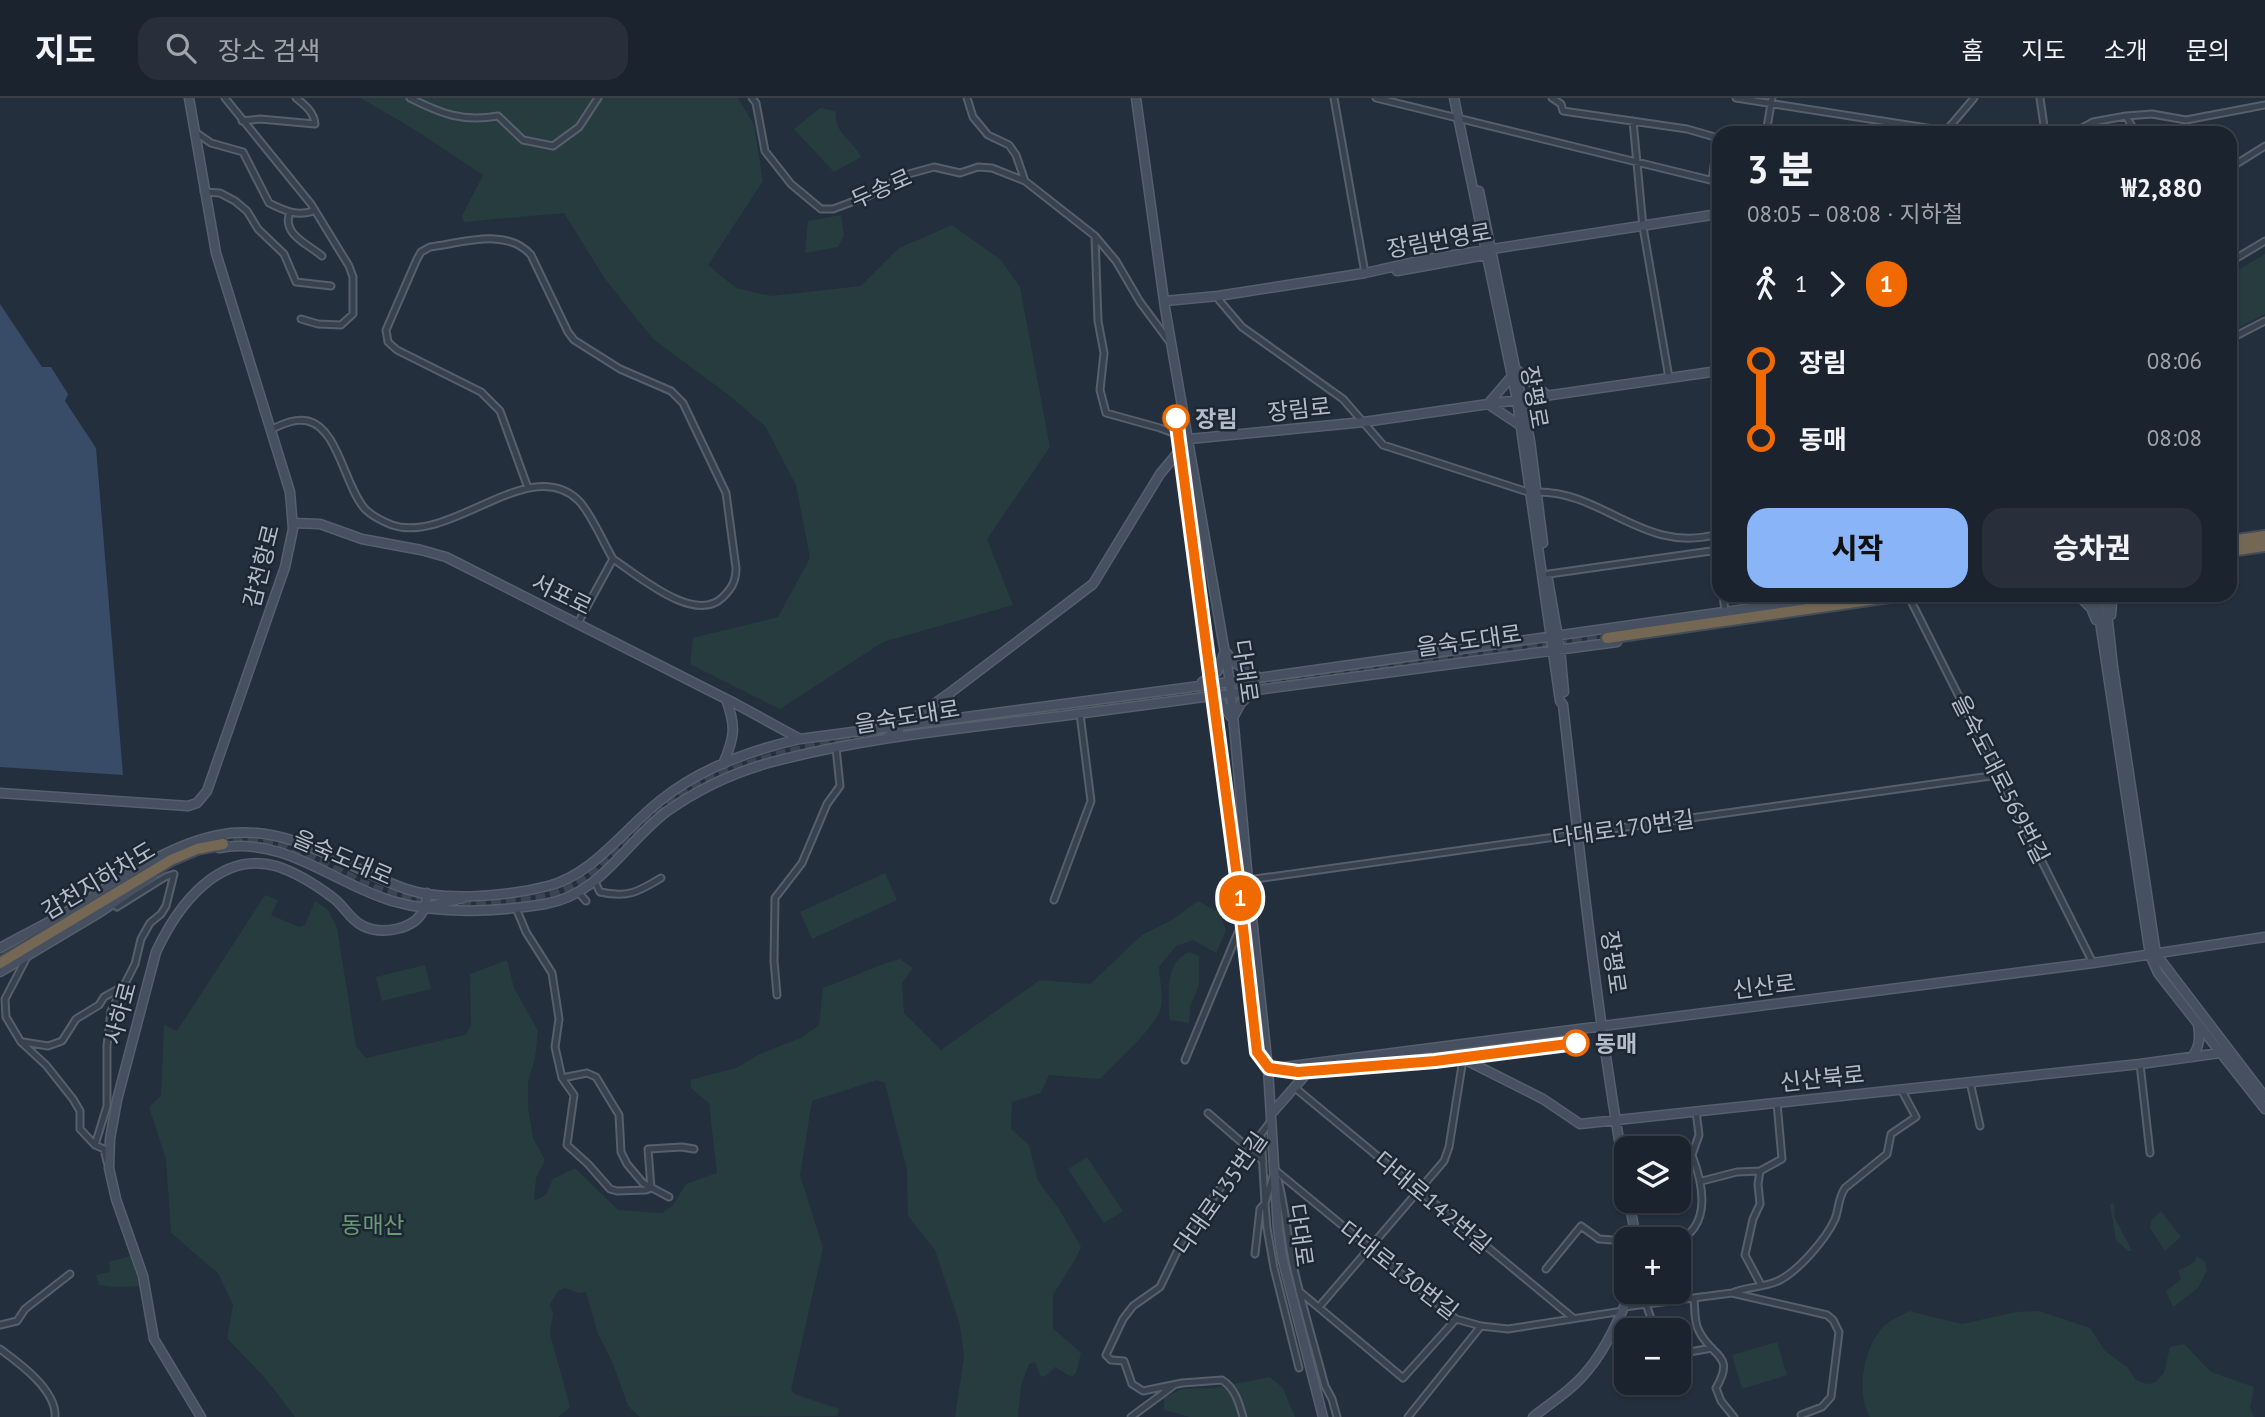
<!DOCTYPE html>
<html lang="ko">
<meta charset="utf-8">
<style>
:root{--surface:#1b232e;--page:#282f3a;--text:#f1f3f6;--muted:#a0a4aa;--line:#39404a;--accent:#8ab4f8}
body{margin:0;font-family:"PT Sans","Noto Sans KR",sans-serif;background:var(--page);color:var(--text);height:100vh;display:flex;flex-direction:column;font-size:26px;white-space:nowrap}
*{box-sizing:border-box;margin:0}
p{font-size:23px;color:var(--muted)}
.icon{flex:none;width:38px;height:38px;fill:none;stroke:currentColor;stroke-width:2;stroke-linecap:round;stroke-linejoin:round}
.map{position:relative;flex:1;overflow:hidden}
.panel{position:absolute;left:1712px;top:28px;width:525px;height:476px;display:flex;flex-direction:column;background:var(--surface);border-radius:21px;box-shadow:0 2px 5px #0004,0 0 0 2px var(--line)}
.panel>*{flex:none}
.badge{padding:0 14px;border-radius:23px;font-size:24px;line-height:46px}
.fabs{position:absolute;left:1614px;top:1038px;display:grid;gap:14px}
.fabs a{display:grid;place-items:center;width:77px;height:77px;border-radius:14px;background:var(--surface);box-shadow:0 2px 5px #0004,0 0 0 2px var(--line);font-size:35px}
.map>.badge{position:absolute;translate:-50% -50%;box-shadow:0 0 0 4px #fff}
.legs{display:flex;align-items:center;gap:10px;height:77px;padding:0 35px;font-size:23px}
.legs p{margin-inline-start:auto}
.head{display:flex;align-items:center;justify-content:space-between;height:119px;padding:0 35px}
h1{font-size:38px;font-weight:800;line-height:52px}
.button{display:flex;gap:14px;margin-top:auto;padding:14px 35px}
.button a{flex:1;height:80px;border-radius:21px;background:var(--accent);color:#111;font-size:28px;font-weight:800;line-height:80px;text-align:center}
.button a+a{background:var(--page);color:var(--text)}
ul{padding:0 35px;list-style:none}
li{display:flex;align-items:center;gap:24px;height:77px;font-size:26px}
li i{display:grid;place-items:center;width:10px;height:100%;margin:0 9px;background:currentColor}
li i::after{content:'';width:18px;height:18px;margin:-9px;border:5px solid;border-radius:50%;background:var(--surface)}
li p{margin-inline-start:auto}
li:first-child i{background:linear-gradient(#0000 50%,currentColor 0)}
li:last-child i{background:linear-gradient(currentColor 50%,#0000 0)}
header{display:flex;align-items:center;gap:42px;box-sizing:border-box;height:98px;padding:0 35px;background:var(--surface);border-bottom:2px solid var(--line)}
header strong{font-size:33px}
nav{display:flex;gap:38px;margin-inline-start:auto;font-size:24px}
.search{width:490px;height:63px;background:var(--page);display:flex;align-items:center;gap:18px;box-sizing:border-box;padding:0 24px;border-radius:21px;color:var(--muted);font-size:26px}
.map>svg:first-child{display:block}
.green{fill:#263c3f}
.water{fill:#394c67}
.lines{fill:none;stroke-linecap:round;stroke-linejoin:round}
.highway-tunnel{stroke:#3a4453;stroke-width:10;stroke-dasharray:10 5;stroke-linecap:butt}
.street-casing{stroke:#565f6c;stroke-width:9}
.secondary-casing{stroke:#565f6c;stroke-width:11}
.highway-casing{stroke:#434c59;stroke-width:14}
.street{stroke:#38414e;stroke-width:5}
.secondary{stroke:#465061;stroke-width:8}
.highway{stroke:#746855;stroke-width:10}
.line-1-casing{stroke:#fff;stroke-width:16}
.line-1{stroke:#f06a00;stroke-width:10}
.stop-1-dot{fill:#fff;stroke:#f06a00;stroke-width:3.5}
.labels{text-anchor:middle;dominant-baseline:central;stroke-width:5;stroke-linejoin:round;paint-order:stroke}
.street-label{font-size:23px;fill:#b4bcc9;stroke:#1d2633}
.stop-label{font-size:23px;font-weight:bold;fill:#b4bcc9;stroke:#1d2633;text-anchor:start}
.park-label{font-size:23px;fill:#6b9a76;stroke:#1d2633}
</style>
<header>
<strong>지도</strong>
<div class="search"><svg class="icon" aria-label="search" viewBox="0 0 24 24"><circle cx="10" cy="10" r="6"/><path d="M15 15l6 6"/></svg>장소 검색</div>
<nav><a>홈</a><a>지도</a><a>소개</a><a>문의</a></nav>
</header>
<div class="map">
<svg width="2265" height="1319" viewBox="0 0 2265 1319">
<rect width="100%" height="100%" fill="#242f3e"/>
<path class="green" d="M361 0H738L754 27 763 83 708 167 736 190 771 198 861 188 899 150 952 127 1001 162 1020 189 1050 349 987 441 1013 507 883 544 780 611 690 566 693 540 778 519 810 460 796 387 765 328 730 298 653 241 605 181 564 115 464 124 462 118 483 77 420 35Z
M820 10 836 13C833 35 853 42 861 59L834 74 794 31Z
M841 117 844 137 838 149 805 155 808 123Z
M2265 156V216L2230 234V177Z
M885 775 897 802 812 841 800 814Z
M265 797 278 802 271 817 299 829 305 827 315 803 328 812 337 830 356 948 366 960 465 937 471 928 470 876 507 862 514 890 538 933 535 960 528 984V1010L533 1040 545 1062 536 1080 534 1103 546 1097 553 1081 575 1070 618 1112 662 1115 673 1107 686 1086 717 1075 709 1005 691 990 690 982 736 970 760 956 801 940 819 927 823 890C849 881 873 868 900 861L913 870 902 885 904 915 941 952 1040 882 1090 886 1142 837 1172 822 1198 803 1220 815 1226 833 1216 855 1193 842 1176 848 1159 869C1159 881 1164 897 1161 909 1157 929 1115 964 1100 981L1049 977 1041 995 1012 1004 1011 1031 1029 1047 1038 1083 1059 1111 1081 1149 1073 1165 1053 1197V1230L1081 1255 1076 1275 1071 1279 1055 1269 1047 1277 1041 1279 1035 1264 1029 1266 1021 1287 1018 1319H955L964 1259 960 1227 935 1152 908 1118 907 1072 885 985 877 982 812 1003 800 1077 823 1150 791 1292 794 1296 839 1311 837 1318 640 1319 628 1308 612 1263 598 1236 586 1194 579 1195 565 1190 558 1193 550 1206 553 1216 550 1236 570 1309 558 1319H295L266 1281 227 1240 233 1207 218 1175 171 1135 166 1061 149 1009 161 998 164 927 177 933Z
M1189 854 1199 858V887L1190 909 1189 925 1170 922C1168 899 1164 865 1189 854Z
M425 867 431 891 382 903 376 879Z
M1087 1059 1123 1113 1104 1125 1068 1071Z
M2113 1104 2115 1111 2114 1118 2132 1153H2128L2116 1142 2110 1107Z
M2161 1113 2181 1139 2165 1153 2150 1130 2151 1123Z
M130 1158 140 1188 115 1189 99 1187 96 1177 110 1174 109 1164Z
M2197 1158 2205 1164 2207 1172 2198 1190 2173 1209 2166 1193 2181 1181 2178 1172C2186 1169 2194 1167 2197 1158Z
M1909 1213 1962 1226 2016 1214 2039 1213 2090 1230 2105 1253 2127 1269 2136 1282 2146 1286 2154 1285 2164 1275 2170 1249 2184 1246 2211 1274 2254 1289 2250 1310 2254 1319H1870C1855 1294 1864 1247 1885 1227 1891 1221 1901 1218 1909 1213Z
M1777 1244 1787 1277 1742 1291 1732 1257Z
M1270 1279 1283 1290 1295 1319H1190L1164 1312V1300L1181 1291 1213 1290Z"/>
<path class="water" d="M0 206 42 269H51L68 296 65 303 96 350 123 677 0 669Z"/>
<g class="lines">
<path class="highway-tunnel" d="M1290 584 1607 540
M840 641 1296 579
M233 745C250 744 269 743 285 748 319 759 348 782 381 793 429 809 489 810 539 801 598 790 629 737 673 702 689 690 708 683 725 676 768 659 802 650 848 644"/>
<defs>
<path id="street" d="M225 0 311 106 349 168 353 179V216L341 227 318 226 301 221
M410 0C442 16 462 24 498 18L523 42 553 48 579 29 598 0
M752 0 756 5 765 53 791 86 821 111H833L868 98 905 77 934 69 960 75 978 69 992 70 1025 83 1095 138 1116 163 1140 204 1169 243
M967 0 973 19 988 37 1009 47 1016 57 1025 83
M1334 0 1365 175
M1376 0 1718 84
M1552 0 1561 6 1563 13 1687 31 1718 40
M1736 0 1946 33 1974 0
M2040 0 2045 35
M2126 18 2136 35
M242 23 260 21 315 26C314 14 305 7 296 0
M1633 23 1643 129 1669 280
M195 34 211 45 243 54 269 105C283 112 299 120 315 112
M1766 35 1772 0
M2073 35 2093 24 2126 18 2152 16 2186 22 2265 7
M2230 70 2265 48
M1712 82 1718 40
M204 94 220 95 235 103 247 113 258 131 284 156 296 184 331 188
M290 114C281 136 308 146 322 158
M1095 138 1098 223 1104 255 1100 292 1106 315 1160 330 1189 341
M2230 164 2265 143
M1219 202 1242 229 1343 301 1383 347 1531 395
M2230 241 2265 223
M272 331C283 326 295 320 308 323 338 330 345 389 365 411 372 418 382 423 392 427 450 447 529 355 578 402 590 413 604 446 613 461L578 525
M528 390 500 313 481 294 397 252 388 244 386 232 417 161 421 154 430 149C462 145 507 129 531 157L568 234 574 242 620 271 671 293 683 305 726 395 736 470C736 483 732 490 723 499 695 527 639 478 613 461
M1537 394C1604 393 1644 457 1718 436
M1716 452 1718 470
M1542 477 1718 452
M1723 497 1725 513
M1908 497 2093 865
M1248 782 1998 677
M595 784 600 794C628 800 638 794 661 780
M579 795 586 803
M1054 802 1091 703 1080 616
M516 810 526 834 552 875 559 921 555 949 562 980 574 997 567 1047 588 1066 610 1091 617 1093 646 1092 651 1090
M27 859 5 901 6 919 21 944 46 967 73 1001 80 1013V1031L95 1047 104 1051 107 1064
M777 897 774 863 775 800 802 765 827 706 840 688 836 650
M23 944 48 948 62 943 76 921 99 907 104 899 122 889
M1185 962 1239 832 1254 830
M2140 966 2150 1055
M562 980 587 975 596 979 619 1017 621 1054 627 1066 643 1085 669 1099
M1970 984 1980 1028
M1294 989 1573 1220
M1208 1015 1263 1063
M95 1047 107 1008V948L111 913 135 866 141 841 150 825 161 816 166 808 174 776 165 779 117 809 114 805
M1275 1072 1456 1221 1481 1228 1508 1231 1623 1213
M1760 1073 1758 1086 1760 1106 1753 1121 1745 1157 1761 1187
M1273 1078 1265 1105 1267 1130 1274 1170 1299 1270
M1278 1082C1285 1108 1287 1135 1292 1162 1301 1204 1314 1246 1325 1288L1332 1301 1337 1319
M1702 1083 1737 1074 1760 1073 1782 1061 1777 1005
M651 1090 648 1051 682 1049 694 1051
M1255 1156 1260 1111 1265 1105 1261 1036
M1546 1171 1581 1128 1599 1141 1626 1143
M1299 1193 1403 1280 1456 1221
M1732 1195 1827 1217 1833 1222 1839 1234 1831 1299 1822 1309 1801 1317
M1694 1200C1695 1210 1694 1225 1699 1233 1712 1260 1736 1256 1716 1290L1721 1303 1734 1319
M1681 1201C1679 1185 1676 1164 1681 1147 1682 1140 1690 1136 1694 1130 1709 1109 1700 1078 1692 1057L1699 1037 1696 1013
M1646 1206 1655 1232
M1319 1209 1444 1063 1449 1049 1463 961
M1624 1209 1732 1195C1747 1188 1766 1190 1780 1182 1799 1172 1826 1141 1835 1121 1839 1111 1838 1100 1845 1090L1887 1056 1891 1036 1916 1019 1901 991
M0 1227 17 1223 25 1211 70 1176
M0 1251C19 1265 57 1292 55 1319
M1678 1256 1712 1250
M1131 1319 1173 1288
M1243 1319C1239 1305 1235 1290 1222 1282L1182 1285 1143 1293 1132 1286 1124 1263 1111 1262 1106 1257 1123 1221 1133 1208 1160 1189 1185 1137 1271 1023
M1408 1319 1481 1228"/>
<path id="secondary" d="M1136 0 1165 210 1230 584 1248 782 1268 971 1278 1131 1282 1159 1323 1319
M1454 0 1517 302 1560 603 1563 607C1581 766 1598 925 1626 1083
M1479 93 1530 343 1543 445
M1397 173 1491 156
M1165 203 1218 198 1365 175 1428 161 1718 116
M1517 272 1548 298
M1512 278 1488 306 1521 328
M293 425 320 426 362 441 421 452 446 459 736 606 800 641
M1548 482 1560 551 1564 594
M2078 497 2091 510 2096 522
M2096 497 2150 857 2158 875 2265 1011
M2105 497 2113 569 2156 856 2265 999
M2111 517 2112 505 2116 497
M1202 584 1217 574 1225 553 1235 565 1258 579
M949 598C944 607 945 613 951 620
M1211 601 1220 603 1231 619
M1234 618 1241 605 1253 593
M886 640 951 594 1093 486 1160 376 1189 341 1364 324 1718 273
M723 666C735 639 736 628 726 601
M0 695 188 708 197 705 207 693 285 469 293 431 290 394 216 155 189 0
M219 750C286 738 332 785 392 803 441 817 496 814 545 806 600 797 625 745 666 714 697 692 735 674 772 664 874 637 980 629 1084 615 1262 592 1439 567 1617 544
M431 808 463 800
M0 850C23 837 47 826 70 812 120 783 172 742 231 735 296 729 348 771 406 791 444 804 509 798 548 788 593 777 625 730 661 702 701 670 751 652 800 641L1230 584 1843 497
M0 874 102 813 153 778
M1440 949 1543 1001 1580 1026 2140 966 2220 955 2227 951
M2192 959C2200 948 2200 940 2198 927
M1268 971 2093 865 2265 839
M1271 1016 1307 975 1321 966
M1629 1102 1636 1141
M201 1319 154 1241 143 1178 116 1101 109 1070 110 1041 117 1002 156 854C177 809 218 752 276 768 295 774 316 787 332 799 344 807 349 821 363 828 382 837 415 832 424 811 426 806 427 800 427 795
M1533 1319C1552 1304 1573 1291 1588 1272 1605 1252 1621 1218 1630 1194"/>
<path id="highway" d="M2230 443 2265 438
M2230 453 2265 448
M1607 540 1904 497
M0 865 171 762 197 751 223 746"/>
</defs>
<use href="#street" class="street-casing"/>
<use href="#secondary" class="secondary-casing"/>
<use href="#highway" class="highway-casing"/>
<use href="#street" class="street"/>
<use href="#secondary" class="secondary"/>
<use href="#highway" class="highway"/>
</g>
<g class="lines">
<defs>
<path id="line-1" d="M1176 320 1239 794 1257 954 1269 970 1298 974 1435 963 1576 945"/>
</defs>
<use href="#line-1" class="line-1-casing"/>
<use href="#line-1" class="line-1"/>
</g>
<g class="stop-1-dot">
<circle cx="1176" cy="320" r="12"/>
<circle cx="1576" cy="945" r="12"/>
</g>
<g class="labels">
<g class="street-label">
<text transform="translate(881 90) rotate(-24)">두송로</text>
<text transform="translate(1439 142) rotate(-10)">장림번영로</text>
<text transform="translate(1535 299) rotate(80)">장평로</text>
<text transform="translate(1299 311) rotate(-6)">장림로</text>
<text transform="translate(261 468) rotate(-76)">감천항로</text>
<text transform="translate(562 496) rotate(26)">서포로</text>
<text transform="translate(1469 542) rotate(-8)">을숙도대로</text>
<text transform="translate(1246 573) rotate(82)">다대로</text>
<text transform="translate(907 618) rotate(-9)">을숙도대로</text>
<text transform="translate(2001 681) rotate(63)">을숙도대로569번길</text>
<text transform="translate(1623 730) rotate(-8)">다대로170번길</text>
<text transform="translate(343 759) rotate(23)">을숙도대로</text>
<text transform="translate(98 782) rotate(-31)">감천지하차도</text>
<text transform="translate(1614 864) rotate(82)">장평로</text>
<text transform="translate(1764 888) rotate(-7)">신산로</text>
<text transform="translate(120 915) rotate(-75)">사하로</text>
<text transform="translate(1822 980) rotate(-6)">신산북로</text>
<text transform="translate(1220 1095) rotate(-55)">다대로135번길</text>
<text transform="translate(1433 1104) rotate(40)">다대로142번길</text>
<text transform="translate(1301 1137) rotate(82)">다대로</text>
<text transform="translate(1399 1172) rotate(38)">다대로130번길</text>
</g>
<g class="stop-label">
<text x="1195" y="320">장림</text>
<text x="1595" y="945">동매</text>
</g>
<g class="park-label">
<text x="373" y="1126">동매산</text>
</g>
</g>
</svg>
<div class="fabs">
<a><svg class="icon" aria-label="layers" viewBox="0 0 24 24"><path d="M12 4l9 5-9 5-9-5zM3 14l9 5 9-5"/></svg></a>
<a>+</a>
<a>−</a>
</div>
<b class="badge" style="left:1240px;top:800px;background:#f06a00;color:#fff">1</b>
<section class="panel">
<div class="head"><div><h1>3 분</h1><p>08:05 – 08:08 · 지하철</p></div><b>₩2,880</b></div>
<div class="legs"><svg class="icon" aria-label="walk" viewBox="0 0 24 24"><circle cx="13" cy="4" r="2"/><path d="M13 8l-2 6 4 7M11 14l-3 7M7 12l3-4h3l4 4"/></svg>1<svg class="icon" aria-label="forward" viewBox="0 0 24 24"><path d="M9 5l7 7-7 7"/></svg><b class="badge" style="background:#f06a00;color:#fff">1</b></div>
<ul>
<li><i style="color:#f06a00"></i><b>장림</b><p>08:06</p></li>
<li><i style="color:#f06a00"></i><b>동매</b><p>08:08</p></li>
</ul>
<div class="button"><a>시작</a><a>승차권</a></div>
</section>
</div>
